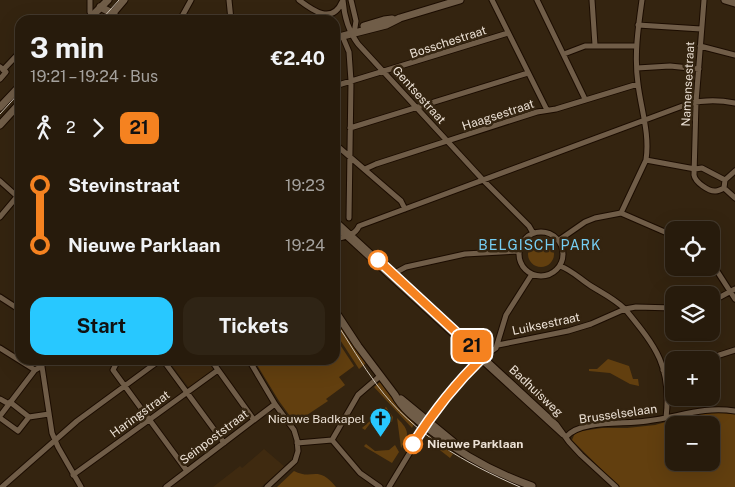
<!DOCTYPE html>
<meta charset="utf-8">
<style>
:root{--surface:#271b0c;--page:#2f2415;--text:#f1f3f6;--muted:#a4a19d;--line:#43392d;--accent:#28c8ff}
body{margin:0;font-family:"Public Sans",sans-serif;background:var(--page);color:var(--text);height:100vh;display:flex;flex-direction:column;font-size:19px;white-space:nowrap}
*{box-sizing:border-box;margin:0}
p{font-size:16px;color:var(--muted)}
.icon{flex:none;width:28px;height:28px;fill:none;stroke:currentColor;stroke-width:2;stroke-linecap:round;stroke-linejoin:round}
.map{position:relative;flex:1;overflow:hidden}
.sheet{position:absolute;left:15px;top:15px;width:325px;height:350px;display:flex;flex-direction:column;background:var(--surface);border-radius:15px;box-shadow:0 5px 20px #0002,0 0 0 1px var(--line)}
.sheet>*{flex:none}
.badge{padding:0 10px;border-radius:8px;font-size:18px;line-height:32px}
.tools{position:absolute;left:665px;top:221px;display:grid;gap:10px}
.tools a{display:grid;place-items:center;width:55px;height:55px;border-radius:10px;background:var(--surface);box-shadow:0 5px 20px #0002,0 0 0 1px var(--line);font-size:25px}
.map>.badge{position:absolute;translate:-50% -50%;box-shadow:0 0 0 2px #fff}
.legs{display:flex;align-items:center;gap:8px;height:55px;padding:0 15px;font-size:16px}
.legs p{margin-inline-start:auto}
.head{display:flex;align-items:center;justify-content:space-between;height:85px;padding:0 15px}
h1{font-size:28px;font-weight:700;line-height:38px}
.action{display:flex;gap:10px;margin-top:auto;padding:10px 15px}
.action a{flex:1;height:58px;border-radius:15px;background:var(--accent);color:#111;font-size:20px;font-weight:700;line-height:58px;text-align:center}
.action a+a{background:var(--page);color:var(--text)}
ul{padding:0 15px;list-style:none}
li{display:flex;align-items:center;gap:18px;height:60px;font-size:19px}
li i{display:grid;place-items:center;width:8px;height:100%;margin:0 6px;background:currentColor}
li i::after{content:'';width:12px;height:12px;margin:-6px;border:4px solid;border-radius:50%;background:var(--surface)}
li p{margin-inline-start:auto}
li:first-child i{background:linear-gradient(#0000 50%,currentColor 0)}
li:last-child i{background:linear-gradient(currentColor 50%,#0000 0)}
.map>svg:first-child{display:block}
.built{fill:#3f2a10}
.green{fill:#623f0f;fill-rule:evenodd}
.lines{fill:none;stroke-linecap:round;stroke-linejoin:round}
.street-casing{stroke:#1b0c00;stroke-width:7}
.secondary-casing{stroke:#1b0c00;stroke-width:9}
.street{stroke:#705d48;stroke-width:5}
.secondary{stroke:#705d48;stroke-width:7}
.tram{stroke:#d0c5b7;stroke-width:1}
.line-1-casing{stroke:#fff;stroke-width:11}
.line-1{stroke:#f58220;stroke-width:8}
.stop-1-dot{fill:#fff;stroke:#f58220;stroke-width:2.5}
.labels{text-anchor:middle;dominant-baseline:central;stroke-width:5;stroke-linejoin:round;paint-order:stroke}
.street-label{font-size:12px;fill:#ece1d5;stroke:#342410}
.poi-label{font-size:12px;fill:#ece1d5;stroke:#342410;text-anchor:end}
.stop-label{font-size:12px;font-weight:bold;fill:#ece1d5;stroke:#342410;text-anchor:start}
.neighbourhood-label{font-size:14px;letter-spacing:1px;fill:#76cef3;stroke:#342410}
</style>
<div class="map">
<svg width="735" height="487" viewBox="0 0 735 487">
<rect width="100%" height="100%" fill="#342410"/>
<path class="built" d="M168 360H209L214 367V371L189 388Z
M264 449 285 467 261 487H213L240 466 242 468Z"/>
<path class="green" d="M528 254a13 13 0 1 1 26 0a13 13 0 1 1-26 0Z
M335 315 366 363 359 369 335 332Z
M335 337 354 366 339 377 345 385 326 399 328 401 295 423 279 401 254 360H335Z
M608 359 629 366 633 379H638L639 386 630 384 610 373 589 371V369H597Z
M380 382 397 402 416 420 412 428 374 387Z
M386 407 393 417 392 422 386 419 372 421 365 430 362 428Z
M712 412 735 414V487H619L572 440 575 433 582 430V431L602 428H627L655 425 691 415ZM674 425H711V462H674Z
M397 418C409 430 410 434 401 448Z
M429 436 453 454 450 458 427 440Z
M366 444 375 451 389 450 395 445 399 452 392 463 365 447 364 446Z
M294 471C313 481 317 464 336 487H277Z"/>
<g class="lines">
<defs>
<path id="street" d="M90 0V12
M229 0 231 20
M299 0C312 10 332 25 342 2
M343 0C344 15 349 32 358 44L484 181 529 226 533 233
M351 0 356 21 354 34
M492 0 547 110
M537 0 585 99
M592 0 595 45
M704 0 696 102 694 175C695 182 709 192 716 191 718 191 722 189 724 188
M180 20 191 0
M638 25 701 29
M344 40 349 52 351 81 349 218
M700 46 735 55
M564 54 585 46H636
M0 67 6 72 0 79
M637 68 670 66 699 69
M3 70 20 52
M335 86 508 33
M350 128 528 73
M335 144 401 201 405 209
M646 160 695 169 702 168 725 180 724 188 735 198
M365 169 376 164 537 112 556 109 638 84
M725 180 735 171
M0 181 20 199
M17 197 20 216
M621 213 646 160C650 134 641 109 638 84 634 56 638 28 642 0
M0 217 20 193
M335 220 556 424 569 442 581 455 616 487
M335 226 563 435
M519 254a22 22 0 1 1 44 0a22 22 0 1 1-44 0Z
M335 239C344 237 355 236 359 226L688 104C703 100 719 100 735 103
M559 240 585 222 595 218 621 213 674 236
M711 265 717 271 735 299
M560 266C572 270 581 280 591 286 604 294 613 298 625 309L636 307 674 308
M391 275 406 267 465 254 519 251
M0 297 20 310
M711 302 735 289
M498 345 568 331 591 324 625 309C656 347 672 366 666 418
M0 348 35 370
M41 360 52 433 58 447 81 487
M118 360 113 370 187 471
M163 360 224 443
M211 360 254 420
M249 360 275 404 294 430 297 440 298 451 295 461 267 487
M704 360 735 350
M663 370 674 367
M0 399 9 404
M10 402 29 417
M0 416 35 370 42 366
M0 418 18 431 29 417 49 414
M566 437C581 419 625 425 647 421 679 417 703 406 735 411
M332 440 358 395 380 376
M332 440 360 473 380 487
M297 443 332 440
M73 475 218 370
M2 487 77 421 160 360
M166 487 275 404
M389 487 435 411 465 375 483 357 496 348 506 315 532 274"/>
<path id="secondary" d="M725 0 735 3
M100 7 112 13 119 20
M88 20 108 0
M107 20 124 0
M364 26 384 20 392 19
M335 38 386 25 400 18 460 0
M0 107 20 86
M0 125 20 103
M335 311 358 346 395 395C402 409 417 420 430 430 461 454 494 473 532 486
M401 399 457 445"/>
</defs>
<use href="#street" class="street-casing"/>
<use href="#secondary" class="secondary-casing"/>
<use href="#street" class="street"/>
<use href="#secondary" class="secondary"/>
<path class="tram" d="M101 20 119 0
M0 114 20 92
M335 321C349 342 362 365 377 385 414 435 465 463 520 487"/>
</g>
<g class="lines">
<defs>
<path id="line-1" d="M378 260 483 357C456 383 433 412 413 444"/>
</defs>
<use href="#line-1" class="line-1-casing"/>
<use href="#line-1" class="line-1"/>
</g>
<defs>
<symbol id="church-pin" viewBox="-11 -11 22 30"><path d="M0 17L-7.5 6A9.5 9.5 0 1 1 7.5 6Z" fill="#28c8ff" stroke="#342410"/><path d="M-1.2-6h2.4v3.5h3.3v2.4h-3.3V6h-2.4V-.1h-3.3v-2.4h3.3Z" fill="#111"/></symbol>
</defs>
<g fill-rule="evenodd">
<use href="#church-pin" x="368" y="406" width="25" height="34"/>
</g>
<g class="stop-1-dot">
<circle cx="378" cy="260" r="9"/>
<circle cx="413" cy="444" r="9"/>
</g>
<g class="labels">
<g class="street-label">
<text transform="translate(448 42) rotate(-18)">Bosschestraat</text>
<text transform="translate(688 84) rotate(-87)">Namensestraat</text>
<text transform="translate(419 95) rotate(48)">Gentsestraat</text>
<text transform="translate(498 115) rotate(-18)">Haagsestraat</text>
<text transform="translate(546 324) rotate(-12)">Luiksestraat</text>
<text transform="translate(536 391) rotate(43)">Badhuisweg</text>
<text transform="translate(140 414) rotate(-36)">Haringstraat</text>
<text transform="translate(618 414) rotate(-8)">Brusselselaan</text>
<text transform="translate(214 437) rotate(-37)">Seinpoststraat</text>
</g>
<g class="poi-label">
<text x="365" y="419">Nieuwe Badkapel</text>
</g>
<g class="stop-label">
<text x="427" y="444">Nieuwe Parklaan</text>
</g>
<g class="neighbourhood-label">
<text x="540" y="245">BELGISCH PARK</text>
</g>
</g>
</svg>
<div class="tools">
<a><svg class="icon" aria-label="locate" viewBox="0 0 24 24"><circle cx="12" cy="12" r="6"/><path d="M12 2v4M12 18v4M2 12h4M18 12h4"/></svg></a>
<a><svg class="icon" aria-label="layers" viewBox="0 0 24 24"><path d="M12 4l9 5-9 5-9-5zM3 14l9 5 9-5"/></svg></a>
<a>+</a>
<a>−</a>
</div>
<b class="badge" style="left:472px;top:346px;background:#f58220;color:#111">21</b>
<section class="sheet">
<div class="head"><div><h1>3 min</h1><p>19:21 – 19:24 · Bus</p></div><b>€2.40</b></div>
<div class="legs"><svg class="icon" aria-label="walk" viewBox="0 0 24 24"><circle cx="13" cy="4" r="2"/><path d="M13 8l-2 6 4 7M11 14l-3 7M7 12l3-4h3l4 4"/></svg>2<svg class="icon" aria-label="forward" viewBox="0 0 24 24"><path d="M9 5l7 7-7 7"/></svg><b class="badge" style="background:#f58220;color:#111">21</b></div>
<ul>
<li><i style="color:#f58220"></i><b>Stevinstraat</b><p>19:23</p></li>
<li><i style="color:#f58220"></i><b>Nieuwe Parklaan</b><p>19:24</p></li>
</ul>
<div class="action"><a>Start</a><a>Tickets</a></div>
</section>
</div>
